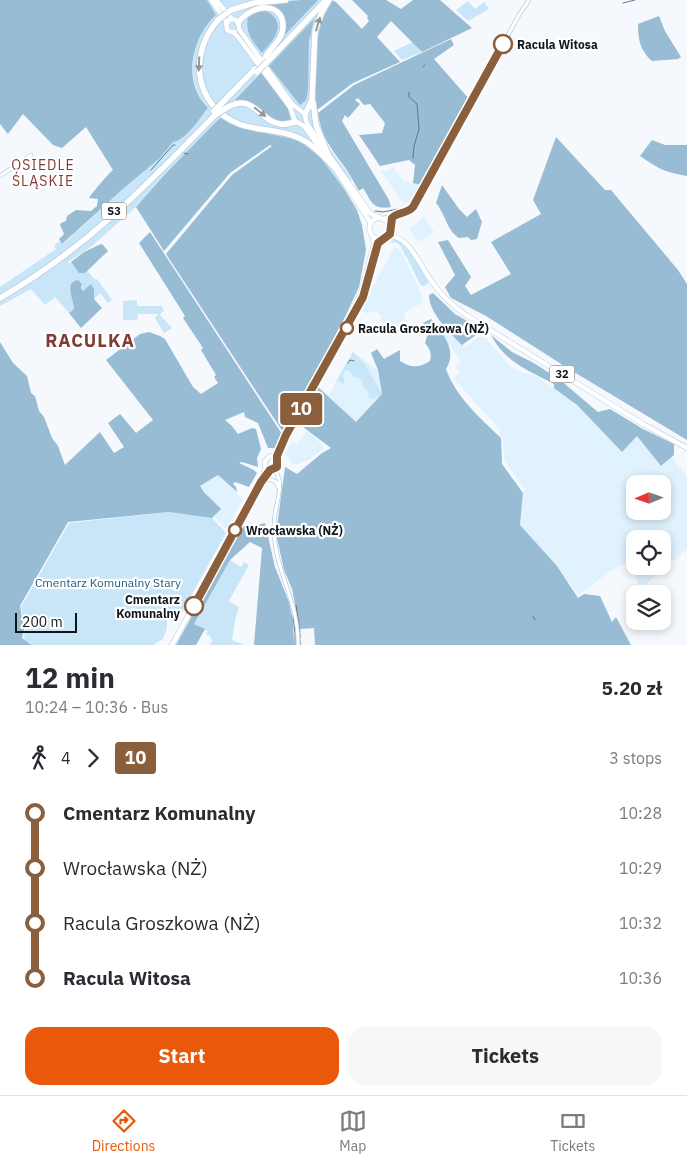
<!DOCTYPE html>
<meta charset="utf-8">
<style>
:root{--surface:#fff;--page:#f7f7f7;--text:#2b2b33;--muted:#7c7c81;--line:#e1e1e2;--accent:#ea580c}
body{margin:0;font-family:"IBM Plex Sans",sans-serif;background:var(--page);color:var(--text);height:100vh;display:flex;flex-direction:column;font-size:19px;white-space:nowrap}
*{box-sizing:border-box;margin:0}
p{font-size:16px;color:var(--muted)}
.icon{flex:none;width:28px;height:28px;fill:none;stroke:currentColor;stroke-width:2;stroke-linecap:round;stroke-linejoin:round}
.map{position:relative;height:645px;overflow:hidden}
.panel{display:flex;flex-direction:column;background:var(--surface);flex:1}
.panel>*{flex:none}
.badge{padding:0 10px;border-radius:4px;font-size:18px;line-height:32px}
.needle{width:32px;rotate:268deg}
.buttons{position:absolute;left:626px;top:475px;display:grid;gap:10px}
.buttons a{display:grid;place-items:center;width:45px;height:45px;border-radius:10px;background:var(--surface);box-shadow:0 2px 8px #0003;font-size:25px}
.scale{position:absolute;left:15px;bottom:12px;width:62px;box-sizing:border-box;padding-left:5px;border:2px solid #0f171d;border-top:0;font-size:14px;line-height:18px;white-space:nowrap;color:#0f171d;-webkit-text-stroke:4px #fff;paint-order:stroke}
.map>.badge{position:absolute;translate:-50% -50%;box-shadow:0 0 0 2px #fff}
.legs{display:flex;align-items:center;gap:8px;height:55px;padding:0 25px;font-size:16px}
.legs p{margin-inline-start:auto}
.head{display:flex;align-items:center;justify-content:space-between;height:85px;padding:0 25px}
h1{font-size:28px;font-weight:800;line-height:38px}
.action{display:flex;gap:10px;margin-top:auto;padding:10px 25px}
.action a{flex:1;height:58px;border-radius:15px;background:var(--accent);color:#fff;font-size:20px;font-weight:800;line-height:58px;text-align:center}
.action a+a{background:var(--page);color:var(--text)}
ul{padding:0 25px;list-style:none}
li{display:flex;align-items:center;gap:18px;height:55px;font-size:19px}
li i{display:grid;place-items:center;width:8px;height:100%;margin:0 6px;background:currentColor}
li i::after{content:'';width:12px;height:12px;margin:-6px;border:4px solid;border-radius:50%;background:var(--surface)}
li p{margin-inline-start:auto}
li:first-child i{background:linear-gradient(#0000 50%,currentColor 0)}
li:last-child i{background:linear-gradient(currentColor 50%,#0000 0)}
.tabs{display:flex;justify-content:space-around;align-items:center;height:70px;border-top:1px solid var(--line);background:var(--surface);font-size:14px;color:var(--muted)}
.tabs a{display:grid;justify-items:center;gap:2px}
.tabs .active{color:var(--accent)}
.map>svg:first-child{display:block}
.built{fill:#dff2fe;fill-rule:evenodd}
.green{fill:#c9e5f8}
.forest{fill:#98bcd3}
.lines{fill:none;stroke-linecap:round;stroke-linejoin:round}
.stream{stroke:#5d788a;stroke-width:1}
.minor-casing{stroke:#b5ccdc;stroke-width:4.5}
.major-casing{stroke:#b5ccdc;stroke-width:5.5}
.highway-casing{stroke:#b5ccdc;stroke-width:7}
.minor{stroke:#fff;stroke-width:3}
.major{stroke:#fff;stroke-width:4.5}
.highway{stroke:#fff;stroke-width:5.5}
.highway-bridge-casing{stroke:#b5ccdc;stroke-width:7;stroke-linecap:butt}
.highway-bridge{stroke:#fff;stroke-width:5.5}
.oneway{fill:#939799}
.line-1-casing{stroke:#fff;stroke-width:11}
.line-1{stroke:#8b5e3c;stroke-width:8}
.stop-1-dot{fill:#fff;stroke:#8b5e3c;stroke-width:2.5}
.labels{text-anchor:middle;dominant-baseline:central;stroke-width:4.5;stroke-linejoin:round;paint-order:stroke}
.shield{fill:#fff;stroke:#575d61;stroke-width:1}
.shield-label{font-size:11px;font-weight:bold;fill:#0f171d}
.stop-label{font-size:12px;font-weight:bold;fill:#0f171d;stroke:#fff;text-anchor:start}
.park-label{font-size:12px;fill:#1d597a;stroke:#fff}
.neighbourhood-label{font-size:14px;letter-spacing:1px;fill:#833b35;stroke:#fff}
.district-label{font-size:18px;font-weight:bold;letter-spacing:1px;fill:#833b35;stroke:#fff}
</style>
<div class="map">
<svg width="687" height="645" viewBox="0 0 687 645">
<rect width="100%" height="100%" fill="#f5f9fd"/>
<path class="built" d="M393 167 404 181 421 185 410 204 406 202 404 204 380 170 382 169 385 172Z
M424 216 434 232 418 242 409 229Z
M394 248H399L420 290 423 302 403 314 411 329 390 334 380 320 382 317 377 312 364 313 361 309Z
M446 329 465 347 479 337H484L511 367 523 373 534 375 569 398 622 452 637 436 661 466 671 457 687 476V549L641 588 631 568 624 564 606 574 578 595 557 566 520 525 524 489 505 461 502 438 499 433 501 431 453 378 460 373 455 368 461 362 442 333ZM635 484H662V511H635ZM635 539H662V566H635Z
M353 352 378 370 382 394 356 423 329 396 337 379Z
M307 431 316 438 324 448 310 459 296 465 292 463 285 453 292 442 297 444Z
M218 475 243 499 226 529 214 517 220 509 200 486Z"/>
<path class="green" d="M207 0H334L327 9C320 51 307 97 324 138 331 154 344 165 352 180L343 187 320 157 298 140 241 128 220 119 164 174 136 207 92 246 68 262 70 264 71 262 79 273H85L88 271 94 279H97L112 300 108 303 100 293 94 299V289L82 290V284L78 280 69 288 74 301V309L69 313 55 297 45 305 31 289 0 306V287L56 249 54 246 59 241 63 244 124 188 160 158 173 142 185 136 208 109C184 82 190 39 216 15Z
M468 1 475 9 484 2 489 9 468 21 456 10Z
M413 42 422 52 402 60 394 51Z
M395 237 409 249 428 280 427 285 423 286 420 284 407 258 408 257H406L400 245 396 242 390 243Z
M137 300V306H161L164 310 160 315 172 328 164 333 155 318 158 314H138L137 320H123V301Z
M353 352 365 364 382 394 379 397 371 399 369 398 368 391 363 387 362 381 357 377H353L350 371H345L343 375 345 385 337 380Z
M170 512 212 518 226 533 182 612 167 610V629L162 640 156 643 154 645H33L24 639 25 630 21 607 69 523Z
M230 560 241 567 244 562 249 565 229 601 239 607 235 620 232 640 244 645H210L212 641 210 636 206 634 208 631 194 624Z"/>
<path class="forest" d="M0 0H207L216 15C191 38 182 83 208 108 200 118 185 141 173 142L160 158 124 188 62 244 59 239 64 234 60 225 61 223 66 221 67 216 76 210 91 211 97 206 98 199 89 198C92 193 109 173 113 170L86 127 62 148 53 145 23 114 8 134 0 124Z
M302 0H318L282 38C288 24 285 11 271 5V3Z
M352 0H386L401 9 413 0H440L472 28 422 52 391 21 377 37 400 62 353 83 317 110C313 77 312 28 333 1L336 2 362 29 369 21 367 18 368 16Z
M264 10C289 21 275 39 262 53 252 40 245 33 248 16L257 11Z
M659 16 665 31 681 57 678 59 652 61C640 51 638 39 638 24Z
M314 19 309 41 308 91 306 100 300 105 269 66Z
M451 39 454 45 434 59 470 100 421 185 413 183 415 165 409 160 380 166 359 135 382 133 385 123 370 104 364 105 358 98 355 100 360 104 348 118 345 115 342 121 389 200 391 207C372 210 372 202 363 188L359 191C354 183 350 174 344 166 331 149 321 136 318 113L354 85Z
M261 73 288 109 291 121C267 124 271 114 254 104 248 101 241 101 235 100Z
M220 118 241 128 298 140 320 157 345 190 357 210 362 225 366 250 359 287 346 315 319 367 283 432 166 254 232 175 272 146 270 145 230 173 164 251 136 207 164 175Z
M556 137 605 190H611L678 270 687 284V440L569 369 486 316 451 298 445 287 455 275 438 242 448 240 471 277 465 286 471 295 511 274 491 242 541 214 533 200Z
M652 140 665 145H687V176C664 172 659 169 640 156Z
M442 185 459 209 467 217 476 209 482 222 477 239 471 240 468 237 459 238C446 229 447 217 436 203Z
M150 232 282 434 276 448H268L258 423 245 417 244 412 225 420 232 426 238 434 252 428 256 429 261 449 257 458 258 467 242 462 239 463 254 470 257 473 249 487 235 482 233 484 236 487 237 492 218 475 200 486 204 492 221 509 212 518 169 512 68 522 20 606 24 630 22 638 32 645H0V342L13 363 27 376 31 393 35 396 39 411 44 417 52 438 58 446 65 465 100 432 114 453 124 447 108 423 120 414 136 433 153 420 106 360 140 334 149 332 160 336 165 339 193 387 201 394 218 383 214 377 216 375 201 350 203 348 183 318 185 316 139 243Z
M101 244 103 245 108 251 85 273H79L71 262 84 252Z
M78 280 82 284 81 288 83 291 91 284 94 289V299L102 308 81 328 69 313 74 309C74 298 63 283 78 280Z
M433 293 455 314 483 330 462 345C450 333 429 313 429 295Z
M431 319C443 333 458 351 446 369 456 397 480 418 501 438L502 464 523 493 520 525 557 566 578 598 584 594 600 596 612 622 616 617 631 645H315L314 628 300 629 292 589 284 570 276 534 285 467 297 474 322 453 331 448 299 424 318 387 356 422 382 394 378 370 371 353 377 349 384 359 400 350V361C411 368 419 368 430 361 432 353 430 349 425 343L428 333 423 323Z
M491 335 512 352 532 362 559 379 598 412 610 409 643 429 674 444V455L661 466 637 436 622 452 577 405 554 388V384C529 371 505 362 491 335Z
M265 523 275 567 289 602 293 620 294 645H254L262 548 250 542 230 560 194 624 205 629 196 645H176L241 526 249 527Z"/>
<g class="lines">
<path class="stream" d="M623 3 635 0
M423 67 425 65
M409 92V97L417 104 419 129 414 146 413 158
M184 153 188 154
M151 170 173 145H175
M375 211 383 212 398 209
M348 363 350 360 354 361
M296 605 300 632
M293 616 295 633
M533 616 535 620
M295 634V645
M300 634V638
M300 640V645"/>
<defs>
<path id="minor" d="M0 176 31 155
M384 218 407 212 413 207 519 15 529 0
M391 226 392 219 396 215
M274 470C285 481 277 500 275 514 268 564 299 595 298 645
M260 487C264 481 268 477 276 482L278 487"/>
<path id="major" d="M211 0 226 21 227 30 231 32H235
M216 0 232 19
M227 24 229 20C234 18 238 20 239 26
M239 29 292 104 305 114 306 121 310 128 369 212C375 219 396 218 390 233 388 238 385 239 380 240L372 236 369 229 372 221 379 217
M233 32 238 37 290 107 295 121 304 126 324 154
M332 164 369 220 370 224
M388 236C409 234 421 268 432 282 441 295 453 306 466 315L643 424 687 448
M335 344 361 293 374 244 373 237
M286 435 274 455 269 457 265 461V466L268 469 272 470 277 467V457L286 435 360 304 369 282 379 243 382 239
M172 645 255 494 266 468"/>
<path id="highway" d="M231 10 254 3 286 0
M218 20C188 54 194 106 239 124 258 131 280 129 299 138 313 144 323 156 334 167
M238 23C251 4 284 0 283 28 282 41 270 47 265 58
M268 61 326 0
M313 102 316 125 327 152
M219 106 255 69
M223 110C253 89 258 121 280 124 285 125 291 123 296 122
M305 114 312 100 315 31 321 14 329 0
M0 298C87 248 147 185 216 114"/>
</defs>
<use href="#minor" class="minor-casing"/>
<use href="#major" class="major-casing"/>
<use href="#highway" class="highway-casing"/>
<use href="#minor" class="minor"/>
<use href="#major" class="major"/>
<use href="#highway" class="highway"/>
<defs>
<path id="highway-bridge" d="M218 20 231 10
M257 72 268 61
M214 111 219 106
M217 114 223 110"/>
</defs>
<use href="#highway-bridge" class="highway-bridge-casing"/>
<use href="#highway-bridge" class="highway-bridge"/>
</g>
<defs><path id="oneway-solid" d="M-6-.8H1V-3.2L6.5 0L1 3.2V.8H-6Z" transform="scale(1.25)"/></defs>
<g class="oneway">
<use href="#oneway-solid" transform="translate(318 24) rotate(-73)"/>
<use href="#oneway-solid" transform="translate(199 64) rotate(92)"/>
<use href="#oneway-solid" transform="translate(260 112) rotate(38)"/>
</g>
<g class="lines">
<defs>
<path id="line-1" d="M194 606 261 482 270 470 277 467V456L286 435 363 297 378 243 390 234 392 218C397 212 407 214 413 207L503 44"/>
</defs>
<use href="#line-1" class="line-1-casing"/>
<use href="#line-1" class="line-1"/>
</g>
<g class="stop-1-dot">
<circle cx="503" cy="44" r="9"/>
<circle cx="347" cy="328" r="6"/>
<circle cx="235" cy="530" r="6"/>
<circle cx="194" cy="606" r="9"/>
</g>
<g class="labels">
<g class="shield">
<rect x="101.5" y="202.5" width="25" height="17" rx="4"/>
<rect x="549.5" y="365.5" width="25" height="17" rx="4"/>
</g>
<g class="shield-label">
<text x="114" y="211">S3</text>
<text x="562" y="374">32</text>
</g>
<g class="stop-label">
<text x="517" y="44">Racula Witosa</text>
<text x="358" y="328">Racula Groszkowa (NŻ)</text>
<text x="246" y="530">Wrocławska (NŻ)</text>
<text x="180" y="599" text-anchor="end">Cmentarz<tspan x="180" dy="14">Komunalny</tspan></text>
</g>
<g class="park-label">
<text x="108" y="582">Cmentarz Komunalny Stary</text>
</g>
<g class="neighbourhood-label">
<text x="43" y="165">OSIEDLE<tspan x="43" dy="16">ŚLĄSKIE</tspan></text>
</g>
<g class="district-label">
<text x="90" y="340">RACULKA</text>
</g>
</g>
</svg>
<div class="buttons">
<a><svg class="needle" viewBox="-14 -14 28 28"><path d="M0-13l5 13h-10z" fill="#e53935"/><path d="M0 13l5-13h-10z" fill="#7c7c81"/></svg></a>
<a><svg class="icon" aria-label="locate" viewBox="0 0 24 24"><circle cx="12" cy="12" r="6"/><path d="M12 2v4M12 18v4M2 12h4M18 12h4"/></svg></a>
<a><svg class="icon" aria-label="layers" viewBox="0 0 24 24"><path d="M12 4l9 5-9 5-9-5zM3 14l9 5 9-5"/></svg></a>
</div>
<div class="scale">200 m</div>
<b class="badge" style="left:301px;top:409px;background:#8b5e3c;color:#fff">10</b>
</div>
<section class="panel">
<div class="head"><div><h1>12 min</h1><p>10:24 – 10:36 · Bus</p></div><b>5.20 zł</b></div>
<div class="legs"><svg class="icon" aria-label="walk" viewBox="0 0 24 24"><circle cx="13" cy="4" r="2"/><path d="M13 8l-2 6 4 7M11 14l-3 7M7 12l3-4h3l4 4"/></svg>4<svg class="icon" aria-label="forward" viewBox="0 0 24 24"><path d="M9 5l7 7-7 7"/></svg><b class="badge" style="background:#8b5e3c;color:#fff">10</b><p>3 stops</p></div>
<ul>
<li><i style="color:#8b5e3c"></i><b>Cmentarz Komunalny</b><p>10:28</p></li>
<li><i style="color:#8b5e3c"></i><span>Wrocławska (NŻ)</span><p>10:29</p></li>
<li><i style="color:#8b5e3c"></i><span>Racula Groszkowa (NŻ)</span><p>10:32</p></li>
<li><i style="color:#8b5e3c"></i><b>Racula Witosa</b><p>10:36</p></li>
</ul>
<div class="action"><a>Start</a><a>Tickets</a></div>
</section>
<nav class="tabs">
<a class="active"><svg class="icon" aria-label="directions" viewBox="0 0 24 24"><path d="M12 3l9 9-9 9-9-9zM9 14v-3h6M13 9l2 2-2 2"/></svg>Directions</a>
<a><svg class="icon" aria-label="map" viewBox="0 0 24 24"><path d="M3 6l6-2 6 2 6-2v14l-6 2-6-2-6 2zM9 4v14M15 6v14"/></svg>Map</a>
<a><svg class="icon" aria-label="tickets" viewBox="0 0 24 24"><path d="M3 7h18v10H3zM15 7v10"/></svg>Tickets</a>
</nav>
